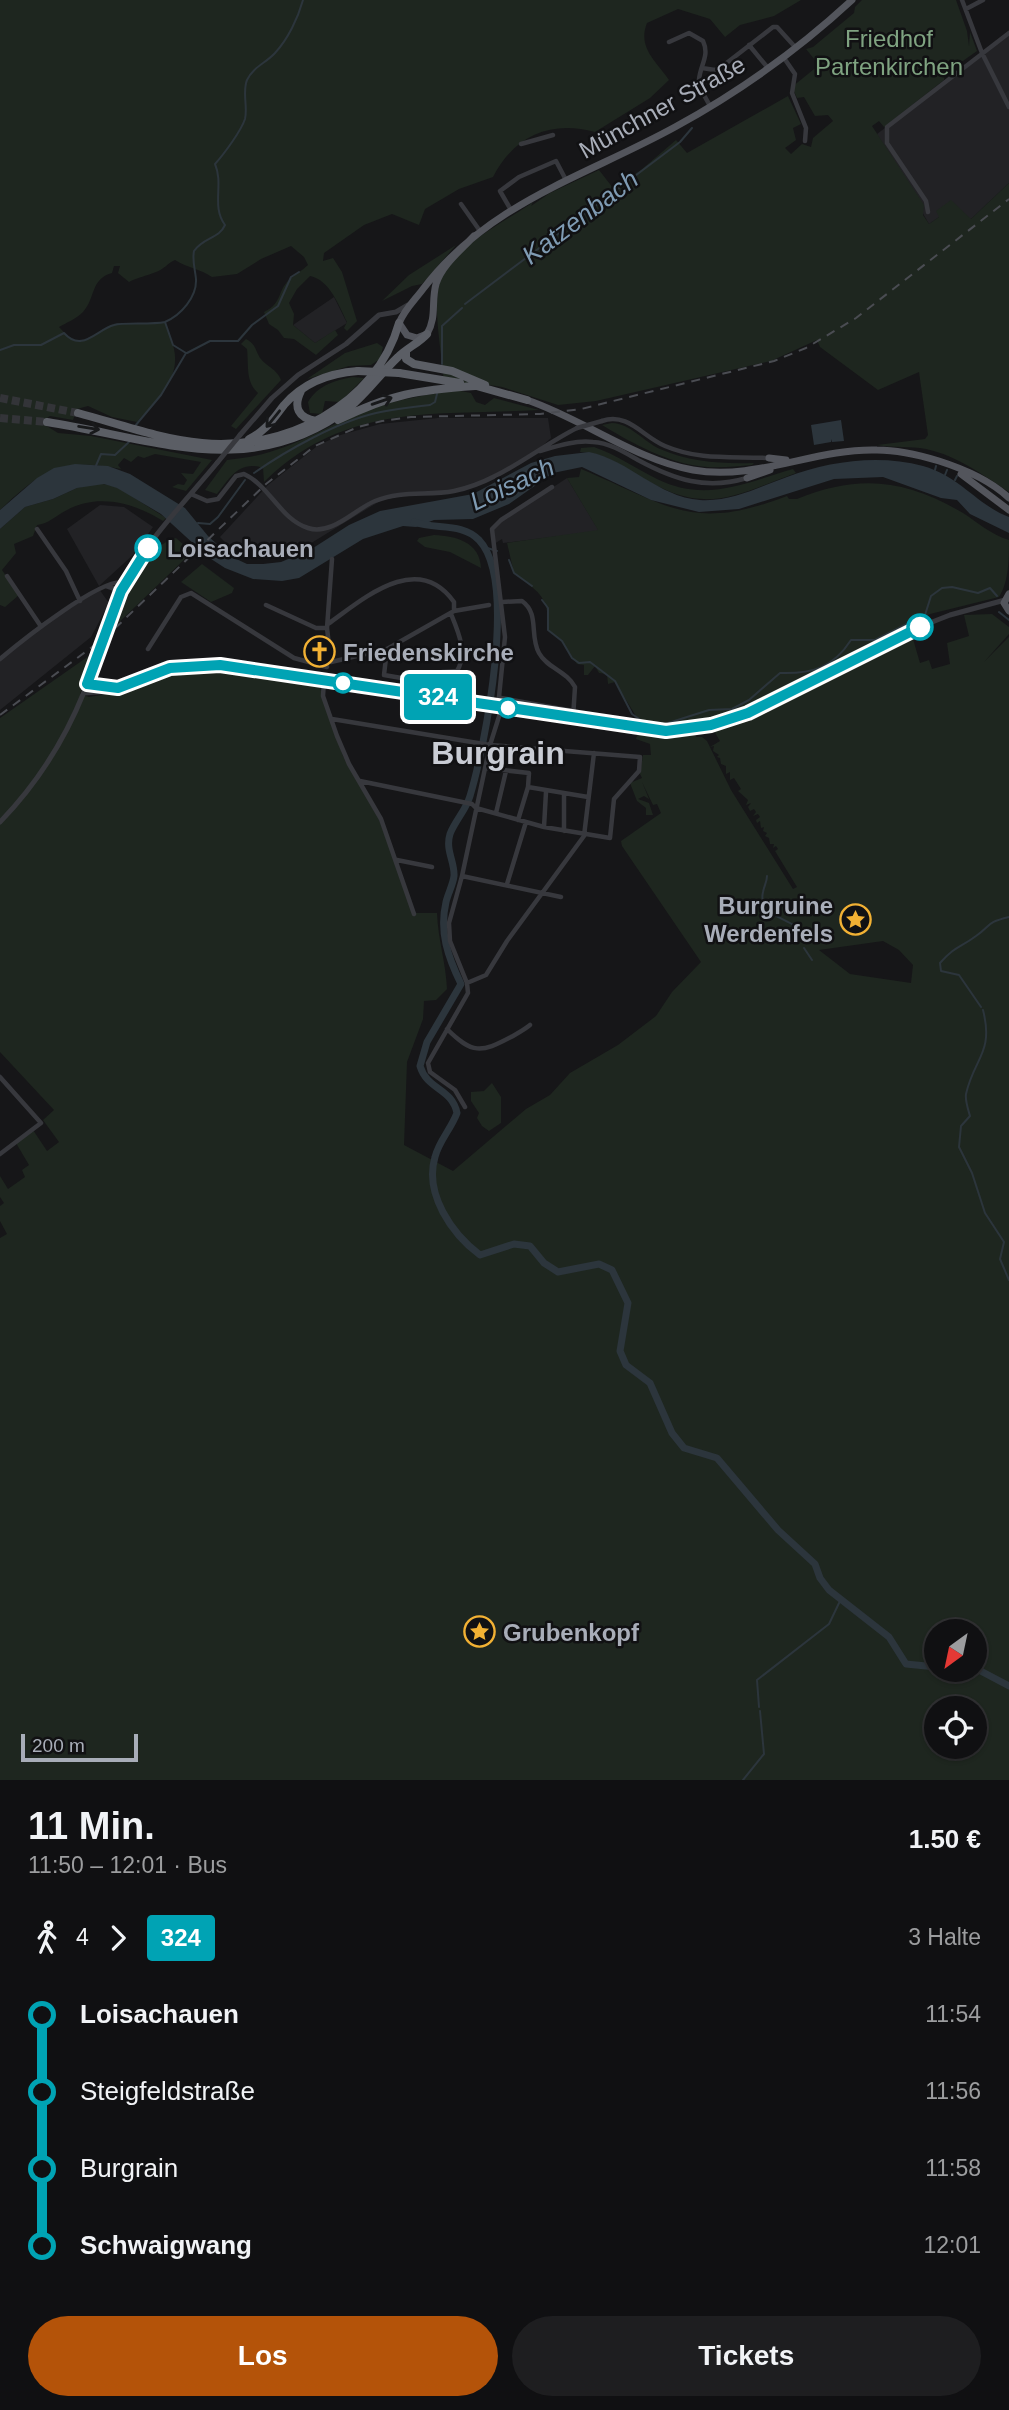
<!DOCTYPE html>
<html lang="de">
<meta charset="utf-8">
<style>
:root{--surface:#101012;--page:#1e1e20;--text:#f1f3f6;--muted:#9c9d9f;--line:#303032;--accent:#b45309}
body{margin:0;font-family:Helvetica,sans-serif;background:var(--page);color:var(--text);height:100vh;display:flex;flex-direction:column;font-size:26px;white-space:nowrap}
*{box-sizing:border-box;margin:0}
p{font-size:23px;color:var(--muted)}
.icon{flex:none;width:38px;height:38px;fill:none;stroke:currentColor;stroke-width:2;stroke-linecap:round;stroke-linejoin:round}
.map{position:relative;height:1780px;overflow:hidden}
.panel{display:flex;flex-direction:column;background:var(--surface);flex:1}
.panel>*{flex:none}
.badge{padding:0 14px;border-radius:5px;font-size:24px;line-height:46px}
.needle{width:46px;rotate:213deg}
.fabs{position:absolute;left:924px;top:1619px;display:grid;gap:14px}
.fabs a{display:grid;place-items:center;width:63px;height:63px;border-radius:50%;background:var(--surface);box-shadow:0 2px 5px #0004,0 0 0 2px var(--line);font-size:35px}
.scale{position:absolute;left:21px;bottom:18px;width:117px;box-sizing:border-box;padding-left:7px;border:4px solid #a8adb8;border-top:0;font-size:19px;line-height:24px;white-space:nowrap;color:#a8adb8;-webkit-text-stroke:5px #111113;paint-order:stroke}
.map>.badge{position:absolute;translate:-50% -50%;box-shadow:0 0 0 4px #fff}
.legs{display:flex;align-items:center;gap:10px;height:77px;padding:0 28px;font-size:23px}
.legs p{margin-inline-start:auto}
.summary{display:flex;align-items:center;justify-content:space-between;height:119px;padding:0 28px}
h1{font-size:38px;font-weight:700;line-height:52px}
.primary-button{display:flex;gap:14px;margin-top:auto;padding:14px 28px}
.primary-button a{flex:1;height:80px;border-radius:42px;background:var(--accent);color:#fff;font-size:28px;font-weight:700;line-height:80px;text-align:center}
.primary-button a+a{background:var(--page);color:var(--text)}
ul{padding:0 28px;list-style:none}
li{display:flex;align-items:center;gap:24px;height:77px;font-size:26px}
li i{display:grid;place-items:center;width:10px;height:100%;margin:0 9px;background:currentColor}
li i::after{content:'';width:18px;height:18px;margin:-9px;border:5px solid;border-radius:50%;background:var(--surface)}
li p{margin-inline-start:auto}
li:first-child i{background:linear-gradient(#0000 50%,currentColor 0)}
li:last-child i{background:linear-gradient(currentColor 50%,#0000 0)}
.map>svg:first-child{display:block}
.built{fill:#222225}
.green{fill:#1e261f;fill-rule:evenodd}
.water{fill:#2c353c}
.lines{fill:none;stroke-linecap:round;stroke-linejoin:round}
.stream{stroke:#2c353c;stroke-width:2}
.river{stroke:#2c353c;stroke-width:7}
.trunk-tunnel{stroke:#333438;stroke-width:8;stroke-dasharray:8 4;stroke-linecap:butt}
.minor{stroke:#37383d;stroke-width:4.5}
.tertiary{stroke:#37383d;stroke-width:5}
.primary{stroke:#53555c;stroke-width:7}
.trunk{stroke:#5b5e65;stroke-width:8}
.rail{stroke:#4a4c52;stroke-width:2;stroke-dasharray:9 7;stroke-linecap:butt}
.minor-bridge{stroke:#37383d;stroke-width:4.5}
.tertiary-bridge{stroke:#37383d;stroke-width:5}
.trunk-bridge{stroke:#5b5e65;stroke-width:8}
.oneway{stroke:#18191b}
.line-1-casing{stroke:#fff;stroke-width:16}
.line-1{stroke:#00a3b4;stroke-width:10}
.stop-1-dot{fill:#fff;stroke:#00a3b4;stroke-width:3.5}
.labels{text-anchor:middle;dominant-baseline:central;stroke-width:5;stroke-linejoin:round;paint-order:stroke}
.park-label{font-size:24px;fill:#7fa381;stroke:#111113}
.street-label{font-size:24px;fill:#a8adb8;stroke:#111113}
.stop-label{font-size:24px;font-weight:bold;fill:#a8adb8;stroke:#111113;text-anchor:start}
.poi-label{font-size:24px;font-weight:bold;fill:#a8adb8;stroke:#111113;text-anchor:start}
.water-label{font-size:26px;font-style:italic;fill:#7f9bb3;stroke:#111113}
.district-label{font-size:32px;font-weight:bold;fill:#c9ccd4;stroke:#111113}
</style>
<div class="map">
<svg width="1009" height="1780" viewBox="0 0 1009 1780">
<rect width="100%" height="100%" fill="#161618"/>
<path class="built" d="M1009 35V183L971 219 939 217 929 224 877 134Z
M334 297 347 323 315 343 293 325Z
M438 418H548L551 438 532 455 478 484 452 492 405 495 380 501 308 545 249 558 243 545 231 548 220 537 268 485 316 447 337 436 380 424Z
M567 478 599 531 503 543 502 539 494 544 493 530 496 525Z
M100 505 124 507 153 527 134 554 99 586 67 529Z
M99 589 109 603 91 637 0 710V657L42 623Z"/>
<path class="green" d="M0 0H801L774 16 740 25 725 37 710 19 678 9 647 23C637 48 657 62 669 80L650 98 595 132C550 120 514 136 493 177L459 189 425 209 419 225 392 214 364 225 324 253 323 261 333 258 342 272 357 321 347 331 344 328 347 322C339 306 330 280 310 276L297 289 289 303 294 314 293 325 315 343 335 330 338 335 316 355 294 339 284 338 278 330 269 324 264 312C283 303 277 291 289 280 295 274 302 271 308 265L304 257 291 246 261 259 237 274 212 277C200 269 188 268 175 260 168 263 163 270 156 272 147 276 138 277 129 282L118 273 120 266H114L112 273C90 279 96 298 83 312 76 319 66 323 59 327 85 357 90 331 115 324 127 322 150 325 165 322 167 331 172 340 174 349 181 380 154 402 137 422L112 417 88 406 77 409 73 420 50 416 45 419V425L58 433 91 436 212 460 186 491 172 487 178 484 184 485 187 480 181 473 193 474 201 462 155 454 144 458 138 456 131 462 124 458 118 465 121 469C60 458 45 468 0 510Z
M862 0H956L967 31 969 46 970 32 977 51 950 70 951 72 945 71 944 80 884 127 879 121 872 126 924 205 923 215 929 224 939 217 936 211 951 200 971 219 1009 183V492C983 475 958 456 926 449 910 446 893 448 877 445L925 439 928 435 919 372 878 390 820 347 817 340 771 361 596 401 558 405 502 387 477 383H444C442 356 434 315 438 290 443 249 510 220 533 202L531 206 550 193 599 170 613 188 641 170 676 140 687 153 788 96 801 124 793 128 796 140 785 148 791 154 802 144 811 147 813 138 833 121 828 115 815 116 804 97 797 98 792 87 819 65 806 49 813 47 854 13 855 7Z
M456 245 422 284 412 286 382 301 409 275Z
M246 339C256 344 255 350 260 358 267 367 277 369 281 380L236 429 231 426 258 393C245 381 249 365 247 349L241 344Z
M377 343 383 347 380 359 371 365 349 366 307 379 345 353Z
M353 377 364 378 340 402 325 401 322 414 310 413 308 402C318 385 336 380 353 377Z
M456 390 471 393 476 402 485 405 494 398 539 410C434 416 346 402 264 482L263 468C239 460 230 478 217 494L205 490 227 460C288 455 318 428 371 409 398 399 427 395 456 390Z
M612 423C631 424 643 441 660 449 690 462 721 464 754 463L752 465C732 467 712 469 692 465 661 459 628 441 602 425Z
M594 447C617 455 635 468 657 479 706 503 744 483 793 469L796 473C730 497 706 516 639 476 621 465 602 452 580 452L581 448Z
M581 469C668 505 691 533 787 496L789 499H797C859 474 905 479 963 513 976 521 991 535 1009 540 1009 558 1009 582 999 597L930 614 885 637 886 638 738 710 694 725 696 737H702L707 741 731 790 793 889 797 887 775 851 778 849 776 846 773 848 774 844H770L769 838 765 836 767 833 763 831 764 827 761 828 760 821 757 823 756 820 760 817 758 814 753 816 756 812 754 809 750 811 748 807 751 803 746 805 748 800 738 791 741 789 734 778 730 780V772L726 774V766L721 764 720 758 717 757 719 755 713 751 714 746 710 747 720 741 714 731 741 721 906 640 913 639 920 663 929 660 932 669 950 664 947 643 969 636 964 615 992 614 1009 627V634L984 662 1009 637V1780H0V1238L7 1234 0 1221V1206L4 1203 0 1197V1176L8 1189 25 1177 22 1170 29 1165 16 1143 33 1130 47 1151 59 1142 43 1120 54 1110 0 1052V718L93 653 80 694 89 697 113 693 175 670 222 667 319 685 343 756 379 819 414 913H437C438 940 446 963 447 989L436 1000 424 1001 423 1019 407 1062 404 1145 453 1171 526 1109 550 1095 570 1073 618 1045 656 1016 672 992 701 962 622 846 621 841 661 813 657 804 653 805 642 782 649 799 644 796 638 799 649 803 653 815H646V808L637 801 630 783 642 778 640 774 643 755H651L650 744 636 739 638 733 647 734 615 682 608 684 607 674 599 673 595 666 588 675H584V665L577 664 562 641 548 630C549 595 539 593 514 573L507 543 598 530 567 478 579 477ZM883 941 899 950 913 965 911 983 850 974 819 950ZM936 1631H975V1670H936ZM936 1708H975V1746H936Z
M99 483 117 487 166 518 163 521C134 503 99 493 67 510 57 515 48 524 37 525L33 536 14 544 16 553 2 570 19 595 5 607 0 605V529L25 507 53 499 77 488Z
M434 535C456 536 480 542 481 568L450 552 425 547 417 541 419 538Z
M176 538 192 552 109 632C123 604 144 545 176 538Z
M202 564 234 588 232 593 211 602 181 582Z
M492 1083 501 1097V1123L489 1131 482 1126 477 1118 479 1113 471 1101V1092L484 1091Z"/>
<path class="water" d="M841 420 844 441 832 442 831 439V442L814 445 811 425Z
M589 452C629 460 658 497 700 500 732 502 758 487 787 477 829 461 879 454 923 466 961 477 977 505 1009 517V533L970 514 957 500 941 498 883 477 834 479 739 509 699 512 651 500 582 467 553 473 509 504 473 519 434 520 416 527 403 526 363 539 299 578 282 581 253 579 225 568 208 557 161 514 117 488 104 484 77 488 53 499 25 507 0 529V510L37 478 54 468 75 464 108 466 130 474 185 508 208 536 230 556 247 564H263L281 562 310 550 349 525 380 511 473 494 531 463 555 456Z"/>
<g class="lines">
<path class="stream" d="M465 304 680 142 692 128
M165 322C181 315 197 297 196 279 195 269 192 260 194 251 204 237 219 239 225 225 211 206 224 185 215 164 224 154 241 131 245 119 248 107 242 92 247 80 253 67 266 63 275 53 288 39 298 18 303 0
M0 350 14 345H41L64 333C82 353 96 330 114 325 123 322 151 325 165 322L173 345 186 353 161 395 135 426
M187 353 210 341H238L252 325 278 306 291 277 299 272
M442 364V326L462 308
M95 468 101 454 115 455 130 441
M935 470 936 466
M254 473C287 450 337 422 376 413 394 409 412 407 430 405L435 402 437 394
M945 475 947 470
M955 480 957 476
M198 523 210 524 218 517 245 480
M484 547 497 551
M509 560 514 573 532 586
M542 600 548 608V630L562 641 572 658 579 663 590 662 615 681 632 714 645 723 665 724 709 710 732 709 749 700 780 673C812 674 833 668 851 640H875L925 615 931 596 942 588 952 587 978 593 990 588 997 596
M999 612 1009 620
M767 876C767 882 764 886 763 892 758 914 783 917 795 926
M804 948 812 960
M981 1007 959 975 941 971 940 963C955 946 960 948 976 936 993 924 985 923 1009 917
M983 1010C994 1053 974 1058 966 1094 965 1101 968 1109 970 1116L961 1126 959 1147 972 1173 985 1213 1004 1242 1000 1259 1009 1280
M759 1707 757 1680 829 1624 840 1601
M743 1780 764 1754 760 1711"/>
<path class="river" d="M414 522C435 530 462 522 479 540 518 581 485 746 470 796 466 810 455 821 450 834 445 850 455 862 454 876 453 885 448 893 446 902 439 932 448 957 461 984L427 1042 420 1066C427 1090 452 1088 457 1113 451 1129 439 1141 435 1157 424 1194 452 1234 480 1255L514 1244 530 1246 544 1263 558 1272 599 1264 612 1270 628 1303 620 1351 626 1365 650 1383 672 1433 684 1448 717 1458 778 1530 815 1564 820 1578 829 1590 889 1637 906 1664 936 1667
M975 1668 1009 1686"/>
<path class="trunk-tunnel" d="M0 398 78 413
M0 418 47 422"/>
<path class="minor" d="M962 0 982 53 1009 107
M966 9 983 0
M669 42 689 33 703 41C710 56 700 65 699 80 699 89 706 98 710 106
M749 45 768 68
M784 58 795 74 792 93 806 128 805 141
M702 68 715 70 724 65 773 27H777L796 48
M521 144 553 135
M461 204 480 231
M511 210 500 191 519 177 556 161 566 180
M928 212 926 201 887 143V127L1009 33
M602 421C628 412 643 437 665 446 700 461 733 456 769 458
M540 451C557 446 575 440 593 442 610 443 624 452 638 460 675 480 706 490 747 478
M191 494 207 501 218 499 236 476 244 474C270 486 280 519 308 528 332 536 355 509 375 501 401 490 428 496 454 491 499 482 537 448 577 428
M37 529 66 571 80 601
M7 576 40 625
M106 586 121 591
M502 602 522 601C540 614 529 635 539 653 547 668 567 671 575 687L573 718
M266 605 316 628H327
M328 624C362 600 417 550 454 602V611
M148 649 181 597 191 593 294 658 327 667
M387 649 384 675 413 680
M0 659C19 643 105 574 125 583
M331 662 387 649 454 611 489 605
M331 662 327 628 332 559
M442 672 457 671C468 653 458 631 451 614
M324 680 323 696 337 736 349 764 381 819 414 914
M501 698 573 711
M498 707 505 637 492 529 501 520 552 487
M332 719 490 745 640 757 639 771 614 799 610 838 544 827 476 808 472 804 360 781
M485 768 529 773 528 787 588 797
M496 813 506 771
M518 820 528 787
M544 827 546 792
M564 831V795
M397 860 432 867
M462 876 561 897
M507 884 526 822
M467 983 486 975 507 941 584 836 594 753
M447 1029C472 1054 481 1053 511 1037 518 1033 524 1030 530 1025
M0 1077 41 1123 0 1154
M465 1107 455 1090 430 1072 428 1063 468 993 467 983 450 941 449 923 462 876 490 745 502 707"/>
<path class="tertiary" d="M240 435 272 398 298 375 346 344 379 315 396 312 408 305
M87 684 115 688
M84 693 111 691 170 668 220 665 641 729C708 734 752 711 810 682 847 663 884 644 922 626L950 615 1005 600
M0 822C36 785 65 739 84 692 97 659 106 624 121 591 143 544 184 503 217 463"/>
<path class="primary" d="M474 236C461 250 442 265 436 284 431 302 437 317 427 334L417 338 407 335 399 323C405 309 414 301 423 289 489 202 584 177 675 127 739 92 798 50 852 0
M527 400C583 419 636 460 693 470 756 481 815 448 877 450 898 450 919 455 939 461 964 469 990 480 1009 498
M769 458 786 460
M961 474 1009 510
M747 478 770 470
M1009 594 1004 603 1009 611"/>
<path class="trunk" d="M406 351V359L414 364 452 371 485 385
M399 373 460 383
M473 385 527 400
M301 391C293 407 298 418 316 421
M78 413C119 424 160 439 202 443 284 451 376 406 399 323
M338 420C391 394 418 390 475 386
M47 422C156 439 251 482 350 407 368 392 381 373 398 357 407 348 419 343 427 334
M249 439C266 431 273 419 284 405 303 383 330 373 358 371"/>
<path class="rail" d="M0 715 107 636 266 484 315 446 358 427 382 421 411 417 540 414 581 409 774 361 806 348 856 318 1009 199"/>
<path class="minor-bridge" d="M577 428 602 421"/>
<path class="tertiary-bridge" d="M217 463 240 435"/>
<path class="trunk-bridge" d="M358 371 399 373"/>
</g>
<defs><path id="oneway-shaft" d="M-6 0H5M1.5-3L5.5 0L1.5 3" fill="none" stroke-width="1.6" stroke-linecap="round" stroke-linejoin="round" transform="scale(1.75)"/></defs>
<g class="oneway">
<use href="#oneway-shaft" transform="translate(382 401) rotate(-19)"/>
<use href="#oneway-shaft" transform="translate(273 419) rotate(129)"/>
<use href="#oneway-shaft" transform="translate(89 428) rotate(9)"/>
</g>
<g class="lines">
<defs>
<path id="line-1" d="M148 548 121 591 87 684 118 688 170 668 220 665 666 731 711 725 748 713 920 627"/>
</defs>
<use href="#line-1" class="line-1-casing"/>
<use href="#line-1" class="line-1"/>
</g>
<defs>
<symbol id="church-ring" viewBox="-11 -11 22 22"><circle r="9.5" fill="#111113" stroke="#f2b134" stroke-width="1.5"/><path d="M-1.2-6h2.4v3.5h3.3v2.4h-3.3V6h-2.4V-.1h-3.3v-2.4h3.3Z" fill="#f2b134"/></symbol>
<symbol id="sight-ring" viewBox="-11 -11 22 22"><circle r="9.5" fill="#111113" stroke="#f2b134" stroke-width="1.5"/><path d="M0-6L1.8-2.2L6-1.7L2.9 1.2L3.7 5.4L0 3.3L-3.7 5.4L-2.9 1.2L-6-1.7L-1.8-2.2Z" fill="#f2b134"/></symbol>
</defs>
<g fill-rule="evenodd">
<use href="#church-ring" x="302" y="634" width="35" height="35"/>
<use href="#sight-ring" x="838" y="902" width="35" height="35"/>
<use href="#sight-ring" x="462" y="1614" width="35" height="35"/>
</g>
<g class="stop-1-dot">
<circle cx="148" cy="548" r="12"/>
<circle cx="920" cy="627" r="12"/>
<circle cx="343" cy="683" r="9"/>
<circle cx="508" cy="708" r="9"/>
</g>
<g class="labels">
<g class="park-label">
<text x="889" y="38">Friedhof<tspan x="889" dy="28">Partenkirchen</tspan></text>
</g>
<g class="street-label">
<text transform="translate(662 107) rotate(-29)">Münchner Straße</text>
</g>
<g class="stop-label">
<text x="167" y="548">Loisachauen</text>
</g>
<g class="poi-label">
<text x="343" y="652">Friedenskirche</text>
<text x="833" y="905" text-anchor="end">Burgruine<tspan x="833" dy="28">Werdenfels</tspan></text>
<text x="503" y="1632">Grubenkopf</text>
</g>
<g class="water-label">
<text transform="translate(580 217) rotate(-37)">Katzenbach</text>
<text transform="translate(512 484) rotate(-25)">Loisach</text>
</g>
<g class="district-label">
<text x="498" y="753">Burgrain</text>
</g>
</g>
</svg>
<div class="fabs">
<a><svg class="needle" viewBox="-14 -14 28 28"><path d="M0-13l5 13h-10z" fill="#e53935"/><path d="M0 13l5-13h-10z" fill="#9c9d9f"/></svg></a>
<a><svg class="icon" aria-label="locate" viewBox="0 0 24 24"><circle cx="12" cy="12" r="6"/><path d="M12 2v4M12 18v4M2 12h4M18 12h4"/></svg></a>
</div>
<div class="scale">200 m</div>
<b class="badge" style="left:438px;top:697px;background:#00a3b4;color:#fff">324</b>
</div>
<section class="panel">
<div class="summary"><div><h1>11 Min.</h1><p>11:50 – 12:01 · Bus</p></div><b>1.50 €</b></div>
<div class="legs"><svg class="icon" aria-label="walk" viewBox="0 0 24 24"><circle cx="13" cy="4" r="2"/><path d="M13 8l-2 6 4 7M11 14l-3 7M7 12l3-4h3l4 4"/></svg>4<svg class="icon" aria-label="forward" viewBox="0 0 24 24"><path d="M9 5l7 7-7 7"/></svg><b class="badge" style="background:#00a3b4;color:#fff">324</b><p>3 Halte</p></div>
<ul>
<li><i style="color:#00a3b4"></i><b>Loisachauen</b><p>11:54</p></li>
<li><i style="color:#00a3b4"></i><span>Steigfeldstraße</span><p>11:56</p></li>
<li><i style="color:#00a3b4"></i><span>Burgrain</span><p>11:58</p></li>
<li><i style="color:#00a3b4"></i><b>Schwaigwang</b><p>12:01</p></li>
</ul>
<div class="primary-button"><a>Los</a><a>Tickets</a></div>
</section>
